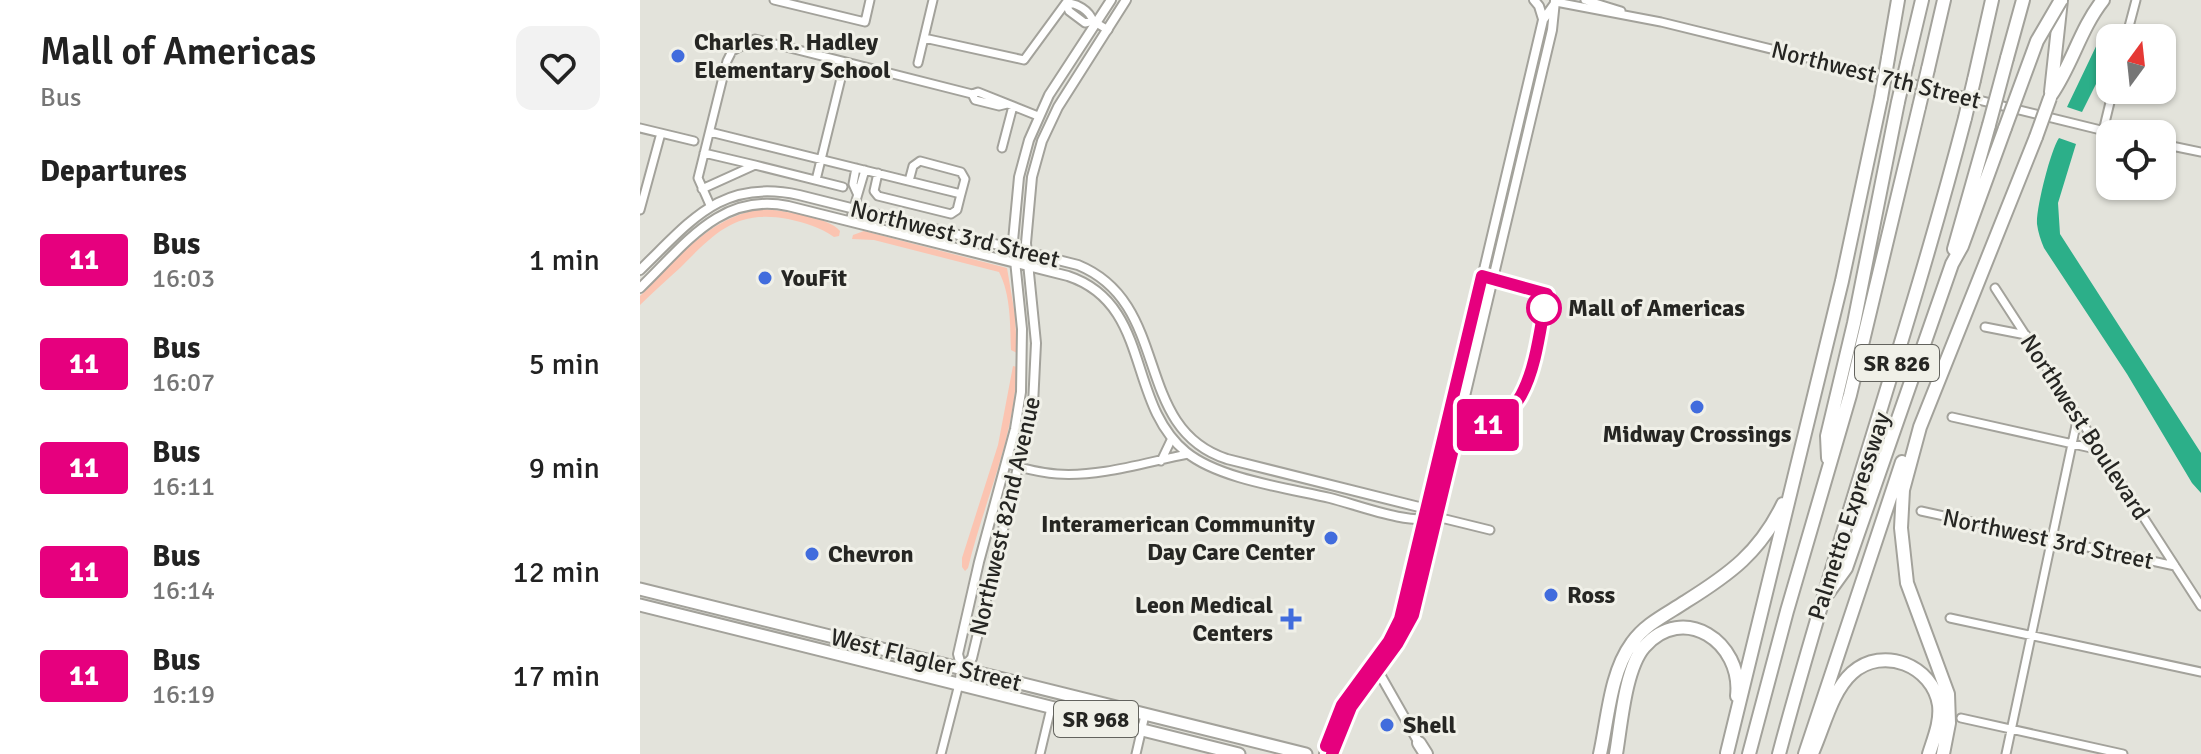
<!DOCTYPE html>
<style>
:root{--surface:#fff;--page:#f2f2f2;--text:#222;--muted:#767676}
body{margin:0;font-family:Signika,sans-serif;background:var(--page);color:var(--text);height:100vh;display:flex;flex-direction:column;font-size:30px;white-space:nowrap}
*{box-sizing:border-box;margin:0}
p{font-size:26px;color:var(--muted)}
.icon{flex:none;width:44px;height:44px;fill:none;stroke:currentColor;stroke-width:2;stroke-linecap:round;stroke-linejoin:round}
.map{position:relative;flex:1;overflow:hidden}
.sheet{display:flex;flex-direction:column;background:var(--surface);width:640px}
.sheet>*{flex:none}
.badge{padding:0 16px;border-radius:6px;font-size:28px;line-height:52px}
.needle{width:52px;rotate:15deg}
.tools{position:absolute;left:1456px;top:24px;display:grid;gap:16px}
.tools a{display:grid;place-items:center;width:80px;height:80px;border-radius:16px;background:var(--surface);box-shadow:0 2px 6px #0004;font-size:40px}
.map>.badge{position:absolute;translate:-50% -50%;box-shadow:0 0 0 4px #fff}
h2{padding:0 40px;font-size:30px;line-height:72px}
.round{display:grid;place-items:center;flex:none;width:84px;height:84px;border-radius:16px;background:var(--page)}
.overview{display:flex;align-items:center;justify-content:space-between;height:136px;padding:0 40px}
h1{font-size:38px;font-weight:600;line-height:60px}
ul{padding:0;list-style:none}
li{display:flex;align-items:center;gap:24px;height:104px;padding:0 40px}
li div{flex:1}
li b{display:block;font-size:30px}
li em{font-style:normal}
li .badge{min-width:88px;font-weight:700;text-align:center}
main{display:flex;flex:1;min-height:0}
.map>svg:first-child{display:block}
.green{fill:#fbc4b1}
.water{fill:#2caf89}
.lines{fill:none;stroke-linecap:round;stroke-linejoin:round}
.minor-casing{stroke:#a3a29b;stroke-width:11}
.tertiary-casing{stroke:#a3a29b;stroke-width:12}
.primary-casing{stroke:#a3a29b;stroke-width:15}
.motorway-casing{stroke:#a3a29b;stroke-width:16}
.minor{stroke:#fff;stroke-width:7}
.tertiary{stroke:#fff;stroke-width:8}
.primary{stroke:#fff;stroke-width:11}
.motorway{stroke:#fff;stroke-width:12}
.motorway-bridge-casing{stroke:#a3a29b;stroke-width:16;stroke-linecap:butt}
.motorway-bridge{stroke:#fff;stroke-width:12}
.line-casing{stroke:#fff;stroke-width:18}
.line{stroke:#e6007e;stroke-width:12}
.poi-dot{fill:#416cdd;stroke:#f0f0e8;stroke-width:3}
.stop-dot{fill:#fff;stroke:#e6007e;stroke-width:4}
.labels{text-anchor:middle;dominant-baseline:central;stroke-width:6;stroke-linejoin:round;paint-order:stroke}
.shield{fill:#f0f0e8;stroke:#63635e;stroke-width:2}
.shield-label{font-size:22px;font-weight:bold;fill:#262623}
.poi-label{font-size:24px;font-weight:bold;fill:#262623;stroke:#f0f0e8;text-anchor:start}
.street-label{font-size:24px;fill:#262623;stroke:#f0f0e8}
.stop-label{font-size:24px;font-weight:bold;fill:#262623;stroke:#f0f0e8;text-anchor:start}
</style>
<main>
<section class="sheet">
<div class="overview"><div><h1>Mall of Americas</h1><p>Bus</p></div><a class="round"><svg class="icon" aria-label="heart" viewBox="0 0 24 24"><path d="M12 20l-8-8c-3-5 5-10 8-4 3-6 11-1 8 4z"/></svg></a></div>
<h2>Departures</h2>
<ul>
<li><span class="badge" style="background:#e6007e;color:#fff">11</span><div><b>Bus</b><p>16:03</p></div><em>1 min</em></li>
<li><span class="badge" style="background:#e6007e;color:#fff">11</span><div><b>Bus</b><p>16:07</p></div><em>5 min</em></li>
<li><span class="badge" style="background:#e6007e;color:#fff">11</span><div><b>Bus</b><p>16:11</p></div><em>9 min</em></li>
<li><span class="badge" style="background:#e6007e;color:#fff">11</span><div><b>Bus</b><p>16:14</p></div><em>12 min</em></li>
<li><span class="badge" style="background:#e6007e;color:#fff">11</span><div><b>Bus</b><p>16:19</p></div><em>17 min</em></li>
</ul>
</section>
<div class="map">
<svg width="1561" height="754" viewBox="0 0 1561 754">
<rect width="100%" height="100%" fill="#e3e3db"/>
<path class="green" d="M120 209C139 210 189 217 200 231L199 236 194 237C180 227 165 223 148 219 96 209 75 233 41 267 27 280 13 292 0 305V296C37 260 66 219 120 209Z
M224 231 367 268 375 315 377 353 371 350C370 325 371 295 359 272L234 240 212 239 213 235Z
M373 366 377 367C374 441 345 498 328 568L325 571 322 567V558L358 445Z"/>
<path class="water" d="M1470 32 1474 38H1470V56L1442 112 1427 107 1461 36Z
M1419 138 1436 144 1418 203 1420 234 1561 453V493L1552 483 1487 374 1404 248C1401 241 1398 232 1397 224 1396 208 1411 149 1419 138Z"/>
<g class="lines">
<defs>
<path id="minor" d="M134 0 225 22 230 0
M945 0 981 11
M916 2 1021 22 1477 134
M453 21 445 23 429 11 426 3C437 3 449 10 453 21L468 30
M284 38 384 60 428 0
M1486 38 1496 0
M278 63 293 0
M332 94 335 100 359 106 367 104
M0 128 54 141
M1463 131 1473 90
M70 132 321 194 325 179 321 172 280 161 273 166 269 181
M1522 144 1561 152
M362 148 373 106
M115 165 203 187
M216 168 213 184 217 193
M238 173 234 191 238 196 311 214 317 210 321 194
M176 180 205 62
M62 189 115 165 64 153
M70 205 58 178 87 61 92 51 115 39 332 94 338 92 398 116
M0 210 21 133
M210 221 225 170
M1355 288 1561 606
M1345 327 1386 335
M1312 417 1460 450
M521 461 532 438
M367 464C383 468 400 473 417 474 461 477 506 462 548 454
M1281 511 1535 566
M797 517 850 530
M1310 618 1561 672
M1321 718 1483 754
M301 754 319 684
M400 754 411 708
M496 754 505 715
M1366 754 1438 416"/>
<path id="tertiary" d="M894 0 899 6 903 19
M0 270C51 221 81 178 159 195L438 265C533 304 491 428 587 459L787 509 797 517
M0 288C44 246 80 192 148 206L428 276C512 304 486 403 546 452 579 479 647 488 690 498 718 505 770 526 797 517
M322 669 318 654 339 562 375 429 381 392 382 329 373 241 379 177 389 140 409 95 471 0
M738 671 779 743
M319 684 322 669 332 658 393 405 396 343 386 243 392 177 402 141 418 107 486 0
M684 754 700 707 749 641 764 608 903 20 916 2
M692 754 711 707 757 644 774 611 912 30 915 1"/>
<path id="primary" d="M0 589 666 754
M0 605 599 754"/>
<path id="motorway" d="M1248 58 1258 0
M1367 58 1383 0
M1267 63 1282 0
M1288 69 1304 0
M1334 80 1352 0
M1411 92 1421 0
M1411 95C1432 65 1440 29 1463 0
M1314 249 1349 125
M1188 458 1187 436 1214 323 1258 102
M1188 593 1206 568 1312 264 1322 246 1365 128
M779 743 786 754
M1173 751C1184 726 1192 691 1212 673 1243 645 1293 666 1299 705 1301 722 1294 738 1289 754
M1087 753 1202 281 1241 98
M960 754C968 718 970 673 992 643 1005 624 1027 614 1045 602 1090 574 1120 552 1143 504
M976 754C981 725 985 669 1004 647 1043 602 1103 642 1097 696
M1109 754 1147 611 1210 395 1279 107
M1139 754C1196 540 1269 333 1325 118
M1165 754 1262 462
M1303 754 1309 723 1308 694 1267 583 1261 528 1263 490 1280 427 1396 137"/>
</defs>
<use href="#minor" class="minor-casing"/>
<use href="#tertiary" class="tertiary-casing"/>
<use href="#primary" class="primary-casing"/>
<use href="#motorway" class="motorway-casing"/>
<use href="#minor" class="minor"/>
<use href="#tertiary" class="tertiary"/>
<use href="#primary" class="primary"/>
<use href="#motorway" class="motorway"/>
<defs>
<path id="motorway-bridge" d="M1241 98 1248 58
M1258 102 1267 63
M1279 107 1288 69
M1325 118 1334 80
M1349 125 1367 58
M1365 128 1397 41 1421 0
M1396 137 1410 98"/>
</defs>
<use href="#motorway-bridge" class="motorway-bridge-casing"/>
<use href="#motorway-bridge" class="motorway-bridge"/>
</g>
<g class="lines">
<defs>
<path id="line" d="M686 746 702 705 749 641 760 619 842 276 907 294C896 343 894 438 819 424L773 615 757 644 711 707 692 754"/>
</defs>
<use href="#line" class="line-casing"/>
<use href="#line" class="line"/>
</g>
<g class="poi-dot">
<circle cx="38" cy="56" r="8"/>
<circle cx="125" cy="278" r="8"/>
<circle cx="1057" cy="407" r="8"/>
<circle cx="691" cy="538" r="8"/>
<circle cx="172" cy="554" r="8"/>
<circle cx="911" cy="595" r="8"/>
<path d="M647 607h8v8h8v8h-8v8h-8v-8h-8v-8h8z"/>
<circle cx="747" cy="725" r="8"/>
</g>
<circle class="stop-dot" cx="904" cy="308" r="16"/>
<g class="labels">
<g class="shield">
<rect x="1215" y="345" width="84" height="36" rx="6"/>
<rect x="414" y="701" width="84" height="36" rx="6"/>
</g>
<g class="shield-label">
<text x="1257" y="363">SR 826</text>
<text x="456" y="719">SR 968</text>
</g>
<g class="poi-label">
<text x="54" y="42">Charles R. Hadley<tspan x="54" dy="28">Elementary School</tspan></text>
<text x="141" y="278">YouFit</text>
<text x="1057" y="434" text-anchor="middle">Midway Crossings</text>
<text x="675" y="524" text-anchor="end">Interamerican Community<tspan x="675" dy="28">Day Care Center</tspan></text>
<text x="188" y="554">Chevron</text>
<text x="927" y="595">Ross</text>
<text x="633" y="605" text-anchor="end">Leon Medical<tspan x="633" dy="28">Centers</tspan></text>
<text x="763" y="725">Shell</text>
</g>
<g class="street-label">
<text transform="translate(1236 75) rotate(14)">Northwest 7th Street</text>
<text transform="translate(315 234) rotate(14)">Northwest 3rd Street</text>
<text transform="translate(1445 427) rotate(57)">Northwest Boulevard</text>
<text transform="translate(365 516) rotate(-77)">Northwest 82nd Avenue</text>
<text transform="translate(1209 516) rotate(-72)">Palmetto Expressway</text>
<text transform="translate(1408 539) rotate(12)">Northwest 3rd Street</text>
<text transform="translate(286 660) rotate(14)">West Flagler Street</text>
</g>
<g class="stop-label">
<text x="928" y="308">Mall of Americas</text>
</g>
</g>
</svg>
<div class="tools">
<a><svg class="needle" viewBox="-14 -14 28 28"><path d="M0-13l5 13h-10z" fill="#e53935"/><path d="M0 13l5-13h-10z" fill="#767676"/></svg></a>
<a><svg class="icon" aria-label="locate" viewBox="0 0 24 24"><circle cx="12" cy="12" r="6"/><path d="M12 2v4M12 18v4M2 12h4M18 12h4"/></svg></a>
</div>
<b class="badge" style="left:848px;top:425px;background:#e6007e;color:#fff">11</b>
</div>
</main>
